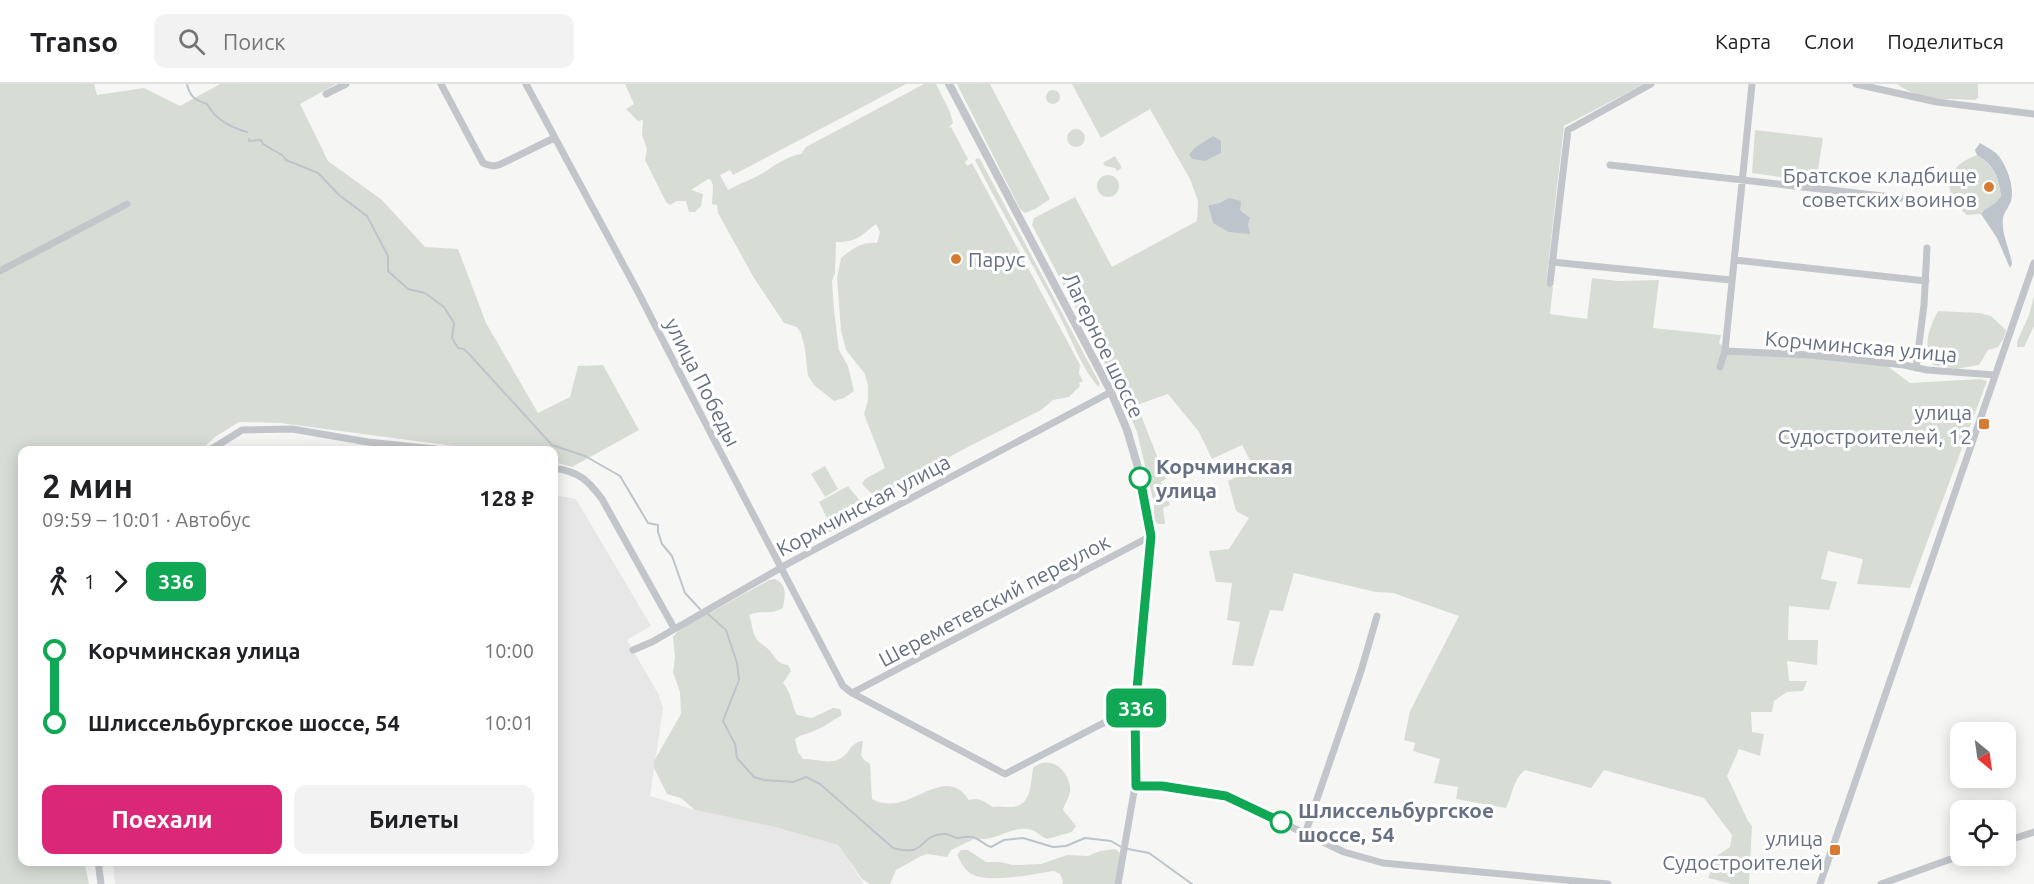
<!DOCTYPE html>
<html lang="ru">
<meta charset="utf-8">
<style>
:root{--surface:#fff;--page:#f2f2f2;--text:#202124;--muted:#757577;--line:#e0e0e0;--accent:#db2777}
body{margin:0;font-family:Ubuntu,sans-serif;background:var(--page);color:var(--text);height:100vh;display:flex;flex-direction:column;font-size:22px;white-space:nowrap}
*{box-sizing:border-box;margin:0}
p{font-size:20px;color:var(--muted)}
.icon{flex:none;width:33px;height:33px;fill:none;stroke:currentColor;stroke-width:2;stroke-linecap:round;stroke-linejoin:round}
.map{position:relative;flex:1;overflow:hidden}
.sheet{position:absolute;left:18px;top:362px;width:540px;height:420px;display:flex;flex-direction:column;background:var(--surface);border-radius:12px;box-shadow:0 3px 15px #0003}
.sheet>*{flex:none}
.badge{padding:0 12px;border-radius:9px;font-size:21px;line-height:39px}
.needle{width:39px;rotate:151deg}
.buttons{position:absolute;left:1950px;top:638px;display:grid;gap:12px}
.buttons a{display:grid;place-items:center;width:66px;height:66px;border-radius:12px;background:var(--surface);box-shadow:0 3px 15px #0003;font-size:30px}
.map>.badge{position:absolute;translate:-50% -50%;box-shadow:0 0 0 3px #fff}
.legs{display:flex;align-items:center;gap:9px;height:66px;padding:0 24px;font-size:20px}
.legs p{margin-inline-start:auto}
.overview{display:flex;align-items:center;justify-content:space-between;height:102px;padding:0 24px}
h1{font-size:33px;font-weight:600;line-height:45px}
.cta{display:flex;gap:12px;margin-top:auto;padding:12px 24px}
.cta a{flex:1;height:69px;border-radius:12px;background:var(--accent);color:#fff;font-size:24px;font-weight:600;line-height:69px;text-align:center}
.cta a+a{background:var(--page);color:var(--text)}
ul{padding:0 24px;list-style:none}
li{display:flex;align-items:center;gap:21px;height:72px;font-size:22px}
li i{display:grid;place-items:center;width:9px;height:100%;margin:0 8px;background:currentColor}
li i::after{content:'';width:15px;height:15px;margin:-8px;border:4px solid;border-radius:50%;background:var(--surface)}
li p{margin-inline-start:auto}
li:first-child i{background:linear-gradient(#0000 50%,currentColor 0)}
li:last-child i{background:linear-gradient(currentColor 50%,#0000 0)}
header{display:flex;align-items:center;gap:36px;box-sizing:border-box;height:84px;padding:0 30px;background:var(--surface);border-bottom:2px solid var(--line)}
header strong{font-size:28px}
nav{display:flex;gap:33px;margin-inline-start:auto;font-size:21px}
.search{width:420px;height:54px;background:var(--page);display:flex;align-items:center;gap:15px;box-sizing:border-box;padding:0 21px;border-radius:12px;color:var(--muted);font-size:22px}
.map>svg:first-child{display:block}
.built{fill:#e7e7e7}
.green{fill:#d7ddd5;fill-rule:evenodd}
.water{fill:#bdc4cb}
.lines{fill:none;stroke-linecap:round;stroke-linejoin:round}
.stream{stroke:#bdc4cb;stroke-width:2}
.minor{stroke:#c2c5c9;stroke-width:7}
.tertiary{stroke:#c2c5c9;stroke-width:8}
.line-1-casing{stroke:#fff;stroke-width:14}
.line-1{stroke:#10a855;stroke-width:9}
.poi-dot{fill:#d87b32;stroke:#fff;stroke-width:2}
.stop-1-dot{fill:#fff;stroke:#10a855;stroke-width:3}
.labels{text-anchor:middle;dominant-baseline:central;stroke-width:6;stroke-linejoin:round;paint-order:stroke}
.poi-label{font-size:21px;fill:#677183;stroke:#fff;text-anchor:end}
.street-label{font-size:21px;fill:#677183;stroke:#fff}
.stop-label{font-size:21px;font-weight:bold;fill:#677183;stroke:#fff;text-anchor:start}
</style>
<header>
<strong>Transo</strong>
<div class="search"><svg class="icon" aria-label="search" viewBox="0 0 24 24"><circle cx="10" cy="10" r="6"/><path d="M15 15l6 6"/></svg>Поиск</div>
<nav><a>Карта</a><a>Слои</a><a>Поделиться</a></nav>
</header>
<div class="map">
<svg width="2034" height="800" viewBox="0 0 2034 800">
<rect width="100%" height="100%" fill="#f6f7f4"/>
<path class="built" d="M554 411 576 415 651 542 627 556 659 611 663 624 650 712 695 726 775 743 838 761 864 800H115L113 777H554Z"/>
<path class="green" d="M0 0H94L97 11 144 4 180 22 220 0H336L300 20 328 77 382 116 425 163 458 165 486 239 538 329 570 313 578 282 603 281 639 346 572 383 554 378V366H484L280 339 239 338 215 353 201 366H22V777H84L89 800H0Z
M625 0H906L733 91 730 86 720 91 728 106C739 100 753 95 763 89 775 81 786 73 801 70L806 63 924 0H936L950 28 953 39 948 44 951 43 968 75 965 78 967 82 972 79 1080 281 1079 290 1083 297 1079 299 1080 302 1069 313 1053 316 1041 326 962 366 879 412 871 409 862 400 865 395 885 384 864 330 868 316V302L865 290 846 266 841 247 837 194 841 174C853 164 862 157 877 159L880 148 876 140C860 152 858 158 836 158L835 189 832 197 834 227 839 266 848 282 854 307 844 314 834 317 815 302 808 292 805 265 801 249 797 243 784 239 754 194 718 129 717 121 712 120 713 102 711 96 708 95 691 106 703 110 701 122 695 128H689L686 117H677L670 121 666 118 645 76 647 65 642 51 643 36 638 37 626 25 634 20Z
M957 0H990L1050 115 1035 125 1025 129 1020 125Z
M1072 0H1644L1564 42 1546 200 1553 203 1550 230 1587 235 1592 194 1618 197 1659 196 1653 244 1721 251 1719 259 1730 267 1886 281 1910 299 1980 295 1987 297 1910 504 1857 500 1863 475 1828 467 1821 495 1837 498 1829 526 1789 522 1788 556H1818L1817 581 1787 577 1789 597H1807L1803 607 1787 608 1774 617 1772 628H1751L1752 648 1764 650 1760 672 1739 665 1727 692 1748 737 1752 742 1749 800H1732L1708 794 1718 771 1730 763 1732 751 1704 714 1604 686 1591 704 1525 686C1513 695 1513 710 1506 724L1456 715 1458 703 1434 699 1440 675 1413 667 1415 659 1404 656 1410 627 1459 532 1393 509 1376 508 1294 489 1283 527 1270 526 1253 582 1232 581 1240 538 1227 536 1232 499 1216 498 1209 467 1229 465 1249 434 1236 427 1228 397 1254 384 1242 361 1212 375 1199 348 1168 310 1137 321 1166 395 1161 398 1170 421 1163 424 1165 440H1158L1154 436V421L1159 420 1158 416 1153 415 1137 348 1122 313 1032 141 1034 134 1075 113 1112 183 1197 137 1198 117 1190 95 1150 25 1101 54ZM1220 119 1245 129 1213 139 1208 121Z
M1897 0H1978V14L1975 16C1944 14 1924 19 1897 0Z
M1046 13a7 7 0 1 1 14 0a7 7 0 1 1-14 0Z
M1067 54a9 9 0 1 1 18 0a9 9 0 1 1-18 0Z
M1755 46 1823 54 1816 98 1752 89Z
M1977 71C1994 82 1999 94 2001 113 1995 121 1985 123 1981 130L1967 131C1941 109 1943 83 1977 71Z
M1115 72 1122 84 1117 87 1115 84 1105 82 1103 79Z
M977 74 980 75 1100 300 1099 303C1084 289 1071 254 1061 235 1034 181 1002 130 975 76Z
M1097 102a11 11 0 1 1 22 0a11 11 0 1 1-22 0Z
M2034 212V242L2024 263H2017V258L2029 231Z
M1938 227 1979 229 1991 232 2006 246 2004 254 1998 263 1988 266 1979 281 1956 285 1933 281C1922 263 1929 244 1938 227Z
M825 382 838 405 825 413 811 390Z
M848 402 861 418 859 423 834 437 835 445 812 460 781 475 778 471 830 441 819 418Z
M775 495C788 501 785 512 783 524 769 532 762 525 749 531 752 538 752 548 756 554 758 559 763 560 767 564 775 571 776 580 788 581L791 587 783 599C792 609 791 620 797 631L812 634 833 624 840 625 842 631C832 637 821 645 809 649 804 651 800 651 795 655L798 668 803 675C814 674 827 680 837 676 850 672 849 658 863 657L861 671 864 676 870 680 872 715C908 736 943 676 969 716 980 713 984 718 993 723 999 722 1002 723 1008 723 1032 724 1030 702 1033 684 1049 670 1068 685 1070 703 1071 712 1065 718 1063 726L1076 742 1072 748 1047 755C1042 753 1038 749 1034 747 1014 738 995 760 976 754L951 766 947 773 927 770 921 772 896 786 890 800H870L862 795 838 761 775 743 695 726 681 714 667 710 654 684V677L681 630 680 608 673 588 675 574 673 553C681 543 696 532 708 530L769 496Z
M1115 765 1120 769 1116 797 1114 800H1062L1063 797 1060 790 1054 787C1032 790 990 800 971 790 964 785 961 778 957 771L961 766H968L986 778H1000L1013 781 1041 780 1067 771 1088 772 1100 767Z"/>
<path class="water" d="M1213 52 1221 57V69L1205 77 1192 75 1189 70 1196 63Z
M1980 59C1985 62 1991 65 1996 69 2006 79 2015 103 2011 117 2009 123 2004 128 2003 134 2001 150 2010 165 2012 180L2010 184 1997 154 1981 130C1986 122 1995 122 2001 112 1999 94 1994 81 1977 71L1975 66Z
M1229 114 1241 117 1240 126 1250 134 1248 140 1250 150 1229 148 1213 139 1208 121 1220 119Z"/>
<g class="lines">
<path class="stream" d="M187 0C190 13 195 16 207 20 216 36 230 43 247 48
M249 55V57L261 56 263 60 282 71 286 76 318 89 339 111 367 132 388 172V187L408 205 425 209 444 223 454 239 452 254 458 264 464 265 470 271 552 361 585 372 620 392 648 439 658 441V448L662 460 672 472 685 509 700 525
M708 530 726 546 737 579 739 596 723 637 735 660 737 674 754 693 764 696 793 698 806 693 820 700 893 764C927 774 918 751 943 750 948 749 952 753 957 754 963 754 969 751 975 754 981 756 984 761 991 763L1004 756 1023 754 1053 763 1066 762 1085 754 1111 757 1123 764 1149 769 1192 800"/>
<path class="minor" d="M441 0 483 79C490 82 494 83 501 80L554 54
M526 0 637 206 709 346 843 602 852 609 1005 690 1115 633 1135 627
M1856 0 1937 18 2034 30
M326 10 346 0
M1610 81 1900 114
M1735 176 1926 197
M1552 178 1731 196
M0 187 127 120
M1550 199 1568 46 1651 0
M1725 267 1811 271 1904 281 1927 286 1995 291
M1720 283 1725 267 1752 0
M1916 284 1924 221 1927 164
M210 366 242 346 292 345 368 358 445 366
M554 384C579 388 587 395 602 415L674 544
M633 566 652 558 791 478 1111 308
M852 609 1151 452
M1305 750 1361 587 1377 532
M2006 757 2034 748
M98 777 101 800
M1118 800 1135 702H1162L1226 712 1344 768 1383 779 1608 800
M1820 800 2034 179
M1881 800 1962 771"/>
<path class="tertiary" d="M949 0 1111 308 1127 346 1137 380 1151 452 1135 627V702"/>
</g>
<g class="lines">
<defs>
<path id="line-1" d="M1140 394 1151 452 1135 627 1136 702H1162L1226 712 1281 738"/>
</defs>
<use href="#line-1" class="line-1-casing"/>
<use href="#line-1" class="line-1"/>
</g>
<g class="poi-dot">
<circle cx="1989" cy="103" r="6"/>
<circle cx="956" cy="175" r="6"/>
<rect x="1978" y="334" width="12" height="12" rx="3"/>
<rect x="1829" y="760" width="12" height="12" rx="3"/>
</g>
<g class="stop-1-dot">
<circle cx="1140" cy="394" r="10"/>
<circle cx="1281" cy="738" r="10"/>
</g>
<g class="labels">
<g class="poi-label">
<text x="1977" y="91">Братское кладбище<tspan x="1977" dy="24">советских воинов</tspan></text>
<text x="968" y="175" text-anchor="start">Парус</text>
<text x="1972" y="328">улица<tspan x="1972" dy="24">Судостроителей, 12</tspan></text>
<text x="1823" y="754">улица<tspan x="1823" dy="24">Судостроителей</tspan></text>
</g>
<g class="street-label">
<text transform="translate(1104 261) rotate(64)">Лагерное шоссе</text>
<text transform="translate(1861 262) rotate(5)">Корчминская улица</text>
<text transform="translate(703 298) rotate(63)">улица Победы</text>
<text transform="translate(863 421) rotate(-28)">Кормчинская улица</text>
<text transform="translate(994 516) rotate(-28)">Шереметевский переулок</text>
</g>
<g class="stop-label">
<text x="1156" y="382">Корчминская<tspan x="1156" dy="24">улица</tspan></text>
<text x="1298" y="726">Шлиссельбургское<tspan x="1298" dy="24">шоссе, 54</tspan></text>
</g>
</g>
</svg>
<div class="buttons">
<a><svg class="needle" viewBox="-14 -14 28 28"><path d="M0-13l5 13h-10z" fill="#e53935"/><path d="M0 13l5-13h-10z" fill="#757577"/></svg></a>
<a><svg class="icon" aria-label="locate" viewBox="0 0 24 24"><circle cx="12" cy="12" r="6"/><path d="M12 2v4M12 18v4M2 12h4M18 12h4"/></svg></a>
</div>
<b class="badge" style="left:1136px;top:624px;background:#10a855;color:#fff">336</b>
<section class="sheet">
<div class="overview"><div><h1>2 мин</h1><p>09:59 – 10:01 · Автобус</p></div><b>128 ₽</b></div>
<div class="legs"><svg class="icon" aria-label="walk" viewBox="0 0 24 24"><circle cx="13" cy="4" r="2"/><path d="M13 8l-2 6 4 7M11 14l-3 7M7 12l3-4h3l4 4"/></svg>1<svg class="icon" aria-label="forward" viewBox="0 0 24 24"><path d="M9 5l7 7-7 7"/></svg><b class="badge" style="background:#10a855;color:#fff">336</b></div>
<ul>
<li><i style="color:#10a855"></i><b>Корчминская улица</b><p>10:00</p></li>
<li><i style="color:#10a855"></i><b>Шлиссельбургское шоссе, 54</b><p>10:01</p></li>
</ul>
<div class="cta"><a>Поехали</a><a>Билеты</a></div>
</section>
</div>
